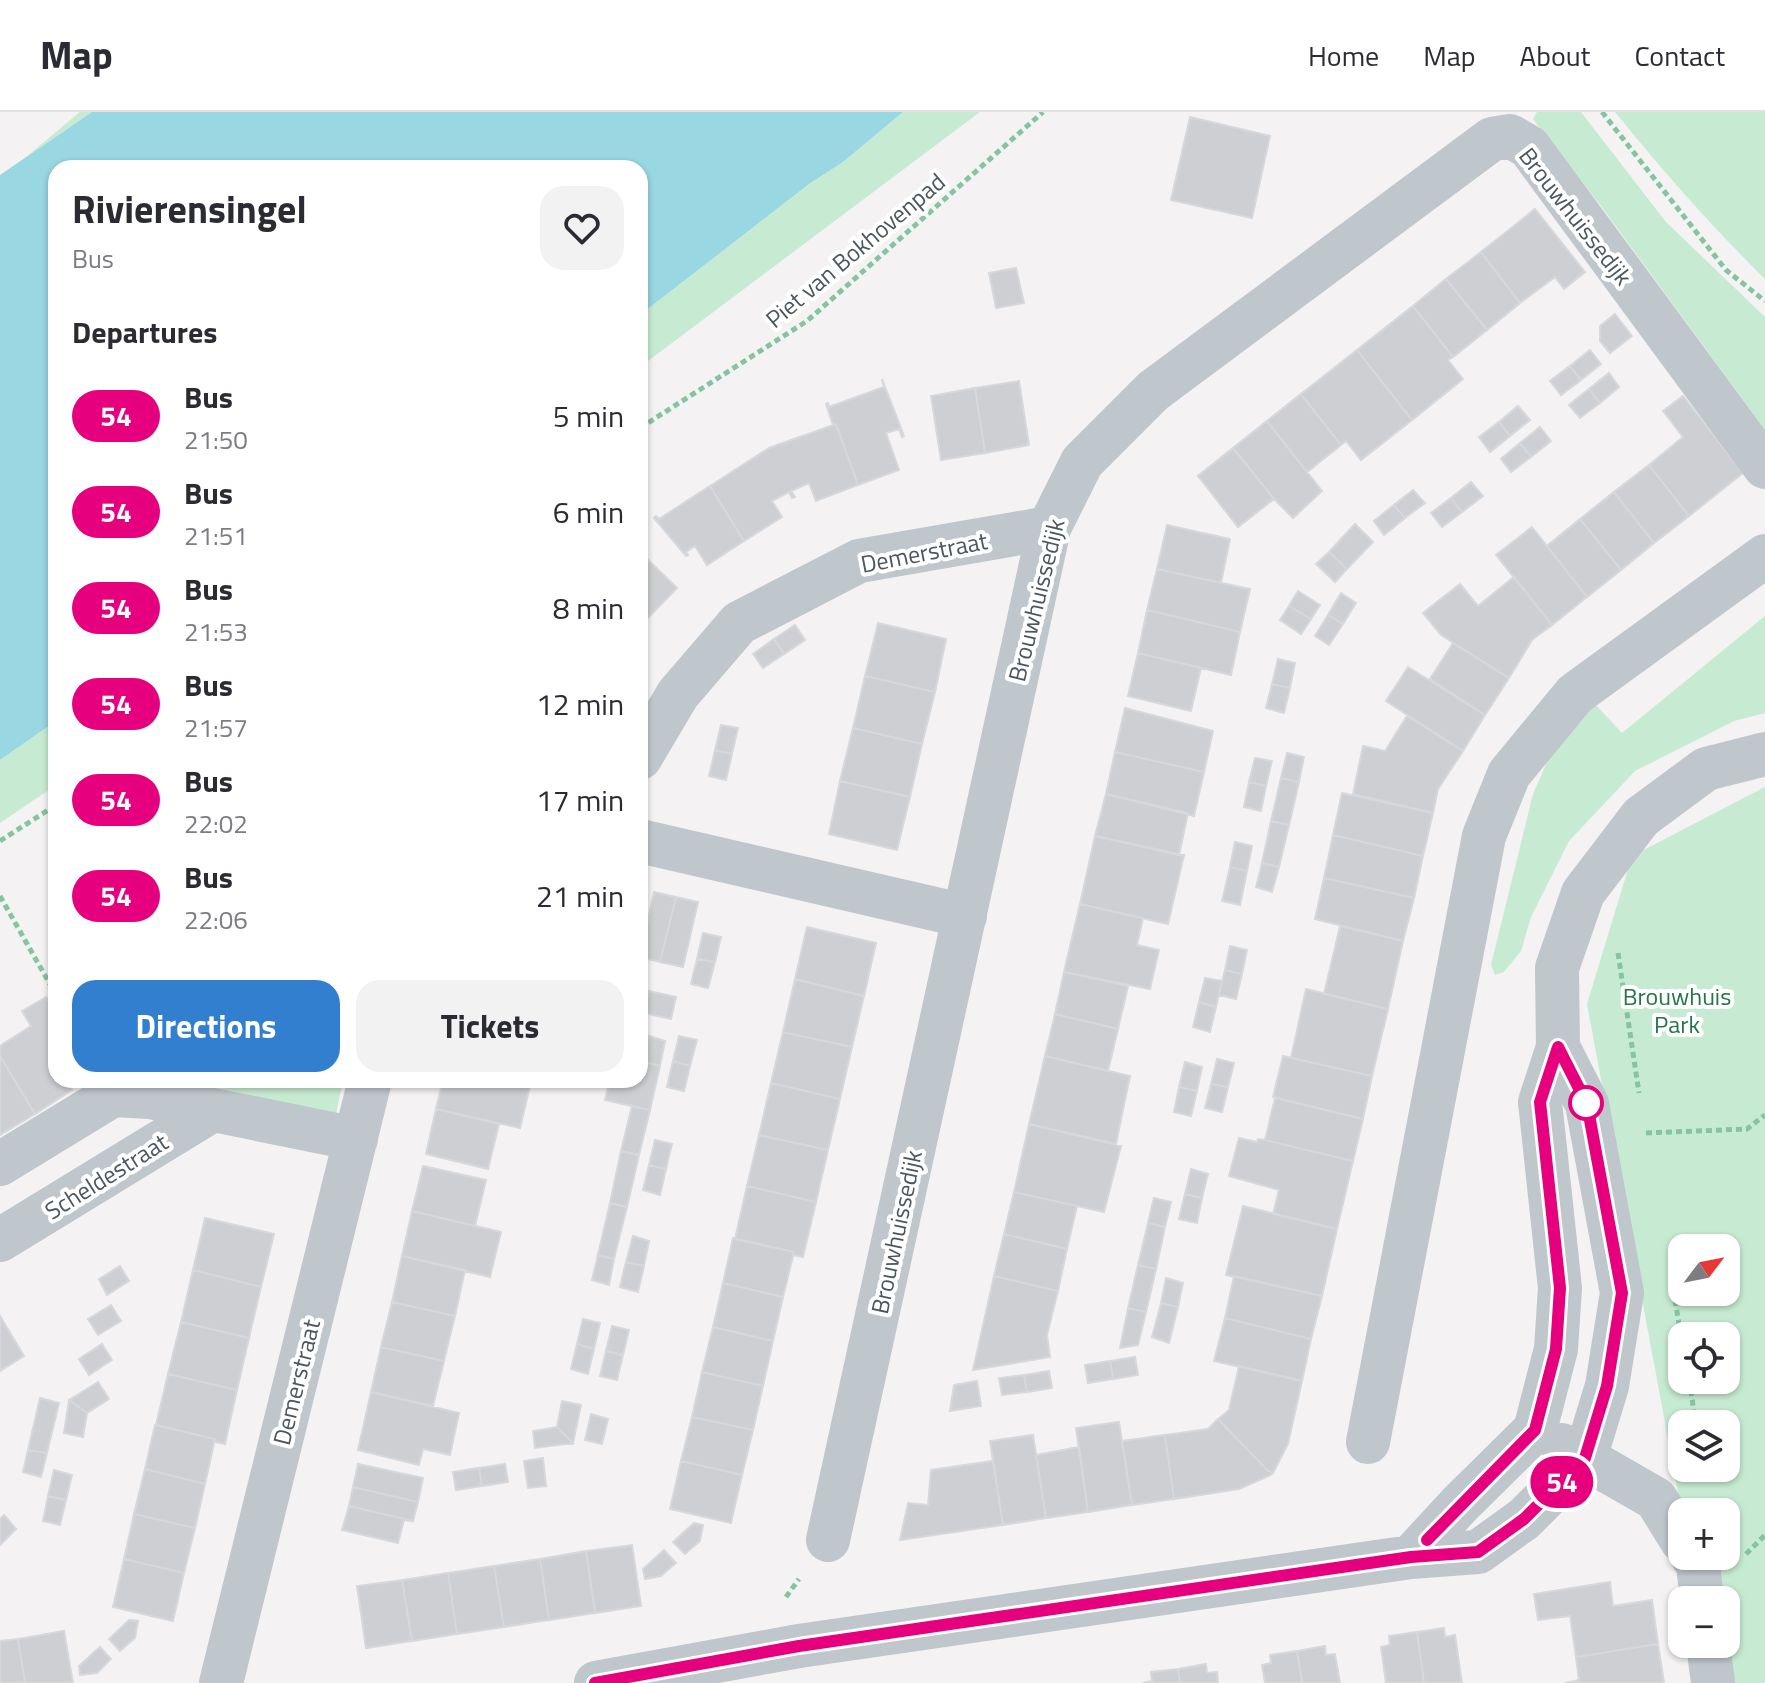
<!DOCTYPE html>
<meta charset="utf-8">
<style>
:root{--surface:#fff;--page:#f2f2f3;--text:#2b2b33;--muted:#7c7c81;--line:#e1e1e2;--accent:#317fce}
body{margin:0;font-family:"Titillium Web",sans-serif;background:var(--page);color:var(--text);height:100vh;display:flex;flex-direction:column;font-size:30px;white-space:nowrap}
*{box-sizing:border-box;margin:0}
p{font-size:26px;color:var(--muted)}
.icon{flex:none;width:44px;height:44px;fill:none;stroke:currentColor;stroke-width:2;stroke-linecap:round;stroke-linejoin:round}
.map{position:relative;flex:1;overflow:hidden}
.side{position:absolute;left:48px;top:48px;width:600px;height:928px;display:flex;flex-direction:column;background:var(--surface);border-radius:24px;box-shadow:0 2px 6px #0004}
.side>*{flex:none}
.badge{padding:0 16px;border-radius:26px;font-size:28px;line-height:52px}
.needle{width:52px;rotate:58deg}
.buttons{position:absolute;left:1668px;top:1122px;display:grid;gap:16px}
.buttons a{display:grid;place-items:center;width:72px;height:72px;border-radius:16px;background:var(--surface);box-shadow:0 2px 6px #0004;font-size:40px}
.map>.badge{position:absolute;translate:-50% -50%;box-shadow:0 0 0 4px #fff}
h2{padding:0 24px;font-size:30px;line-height:72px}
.round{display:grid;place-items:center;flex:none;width:84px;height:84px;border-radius:24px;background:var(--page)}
.head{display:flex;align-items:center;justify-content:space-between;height:136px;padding:0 24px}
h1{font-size:38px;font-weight:700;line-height:60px}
.cta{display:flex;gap:16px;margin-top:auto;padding:16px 24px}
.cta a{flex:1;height:92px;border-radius:24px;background:var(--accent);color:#fff;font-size:32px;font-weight:700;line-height:92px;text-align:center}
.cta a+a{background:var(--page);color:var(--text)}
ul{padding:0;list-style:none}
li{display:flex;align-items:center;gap:24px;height:96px;padding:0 24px}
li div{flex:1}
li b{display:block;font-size:30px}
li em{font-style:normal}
li .badge{min-width:88px;font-weight:700;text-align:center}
header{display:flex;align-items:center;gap:48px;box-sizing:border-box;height:112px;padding:0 40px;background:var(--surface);border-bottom:2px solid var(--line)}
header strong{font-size:38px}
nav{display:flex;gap:44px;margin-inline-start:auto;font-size:28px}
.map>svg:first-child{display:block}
.green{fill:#c7ebd2;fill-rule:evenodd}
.water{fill:#99d7e2}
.building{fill:#cdcfd3;stroke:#d6d8dc;stroke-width:2}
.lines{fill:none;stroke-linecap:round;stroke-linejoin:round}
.path{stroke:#83c5a0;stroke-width:5;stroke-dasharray:6 4;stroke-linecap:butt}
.minor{stroke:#bfc6cc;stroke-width:44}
.line-casing{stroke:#fff;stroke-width:18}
.line{stroke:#e6007e;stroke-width:12}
.stop-dot{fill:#fff;stroke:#e6007e;stroke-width:4}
.labels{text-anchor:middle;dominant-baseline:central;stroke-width:8;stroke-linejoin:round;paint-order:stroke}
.street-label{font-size:24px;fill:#4c565d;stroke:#fff}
.park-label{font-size:24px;fill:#247648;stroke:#fff}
</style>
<header>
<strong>Map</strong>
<nav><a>Home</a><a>Map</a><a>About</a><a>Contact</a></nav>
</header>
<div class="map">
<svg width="1765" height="1571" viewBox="0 0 1765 1571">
<rect width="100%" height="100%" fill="#f4f2f2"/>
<path class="green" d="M80 0H92L26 45Z
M903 0H980L640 255V203L809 72 843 50Z
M1537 0H1581L1666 110 1765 205V318L1601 94 1533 7Z
M1615 0H1765V167C1711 114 1662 58 1615 0Z
M1765 504V601L1734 609 1635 659 1569 729 1531 805 1521 839 1504 860 1495 863 1491 853 1533 682 1554 634 1595 592 1622 621Z
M56 609V673L0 711V648Z
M1765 675V1571H1713L1726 1532V1488H1698L1690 1444H1726V1400H1682V1402L1587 892 1632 744ZM1682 1136H1726V1180H1682ZM1682 1224H1726V1268H1682ZM1682 1312H1726V1356H1682Z
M180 968H343L336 1002Z"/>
<path class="water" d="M92 0H903L843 50 809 72 640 203V56H56V609L0 648V63Z"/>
<path class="building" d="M1190 5 1270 24 1252 106 1171 88Z
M1535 97 1585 160 1564 177 1555 165 1520 191 1481 140Z
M1481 140 1520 191 1487 218 1446 167Z
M1016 156 1024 191 996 196 989 161Z
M1446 167 1487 218 1453 245 1413 194Z
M1413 194 1453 245 1448 248 1463 267 1412 308 1357 238Z
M1615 202 1632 224 1610 241 1600 229V214Z
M1357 238 1412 308 1361 348 1346 329 1341 333 1301 282Z
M1590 238 1601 252 1581 268 1570 254Z
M1570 254 1581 268 1561 283 1550 269Z
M1609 261 1619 275 1600 291 1589 277Z
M882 267 904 324 902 325 899 317 886 321 899 358 858 373 836 312 833 313 826 292 828 291 829 295 884 275Z
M1019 269 1029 333 985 341 975 276Z
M975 276 985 341 941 348 931 284Z
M1589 277 1600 291 1580 306 1569 293Z
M1301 282 1341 333 1307 360 1267 309Z
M1683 284 1743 361 1689 404 1649 353 1683 325 1663 299Z
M1518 294 1530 308 1510 324 1499 310Z
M1267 309 1322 379 1293 406 1274 387 1233 336Z
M1499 310 1510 324 1490 340 1479 325Z
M836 312 858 373 816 389 809 371 791 379 795 385 792 386 789 380 772 389 782 405 744 429 710 374 769 336Z
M1540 315 1551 329 1531 345 1520 331Z
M1520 331 1531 345 1511 360 1501 347Z
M1233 336 1274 387 1238 415 1198 364Z
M1649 353 1689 404 1654 431 1614 380Z
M1471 370 1483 384 1462 400 1451 386Z
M710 374 744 429 707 453 695 434 686 440 688 443 686 444 654 406 656 404 659 407Z
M1413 378 1425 391 1405 406 1394 393Z
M1614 380 1654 431 1621 458 1580 407Z
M1451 386 1462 400 1442 415 1431 401Z
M1394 393 1405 406 1384 423 1374 409Z
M1580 407 1621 458 1587 485 1547 434Z
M1355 412 1373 430 1347 457 1329 440Z
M1167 413 1230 427 1221 471 1157 457Z
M1532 415 1587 485 1552 513 1496 443Z
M640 440 677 476 646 508 640 502Z
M1329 440 1347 457 1335 470 1316 452Z
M1157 457 1250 477 1240 520 1147 498Z
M1514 465 1552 513 1532 528 1509 566 1441 523 1423 501 1460 472 1478 494Z
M1298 479 1320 493 1311 507 1289 494Z
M1341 481 1356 491 1343 512 1328 503Z
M1289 494 1311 507 1301 522 1280 508Z
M1147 498 1240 520 1231 563 1138 541Z
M1328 503 1343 512 1329 533 1315 524Z
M878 511 946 527 935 580 865 564Z
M795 513 805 528 784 542 774 527Z
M774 527 784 542 763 556 753 542Z
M1453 531 1509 566 1485 603 1430 567Z
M1138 541 1201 556 1191 599 1128 584Z
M1278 547 1295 551 1290 576 1272 572Z
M1408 555 1485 603 1463 639 1386 589Z
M865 564 935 580 922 632 853 616Z
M1272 572 1290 576 1284 601 1266 596Z
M1125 596 1213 619 1204 660 1115 640Z
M1407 604 1463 639 1438 677 1433 701 1353 682 1363 634 1385 639Z
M721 613 738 616 732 642 715 638Z
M853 616 922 632 910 685 840 669Z
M715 638 732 642 726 668 709 664Z
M1115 640 1204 660 1194 704 1106 682Z
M1287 641 1304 645 1299 670 1281 666Z
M1255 646 1272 649 1266 674 1249 670Z
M1281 666 1299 670 1289 713 1271 709Z
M840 669 910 685 897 738 829 722Z
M1249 670 1266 674 1261 699 1244 695Z
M1342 681 1433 701 1423 744 1333 723Z
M1106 682 1188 701 1179 743 1095 724Z
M1271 709 1289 713 1279 755 1262 751Z
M1333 723 1423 744 1414 786 1324 766Z
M1095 724 1184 743 1168 812 1080 792Z
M1235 730 1252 734 1247 759 1230 755Z
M1262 751 1279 755 1272 780 1256 775Z
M1230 755 1247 759 1240 793 1222 789Z
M1324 766 1414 786 1403 829 1315 807Z
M654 780 676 785 660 850 640 845Z
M676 785 698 790 683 855 660 850Z
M1080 792 1143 806 1137 833 1159 838 1150 877 1064 860Z
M1340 814 1403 829 1388 897 1324 882Z
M807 815 876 831 864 884 795 867Z
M703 821 721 825 715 850 697 847Z
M1230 834 1247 838 1242 862 1225 858Z
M697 847 715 850 708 876 691 872Z
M1225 858 1242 862 1236 887 1219 883Z
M1064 860 1128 874 1118 917 1055 902Z
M1205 866 1222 869 1216 895 1199 890Z
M795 867 864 884 852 935 783 920Z
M1306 877 1388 897 1372 964 1291 946Z
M649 879 676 885 671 907 644 901Z
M46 885 56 901V968H66L72 978 35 1002 0 944V934L31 914 22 899Z
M1199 890 1216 895 1210 920 1193 915Z
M1055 902 1118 917 1108 959 1045 944Z
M783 920 852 935 840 987 771 971Z
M649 924 665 929 660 954 642 949Z
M679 924 697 928 690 954 673 949Z
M0 944 35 1002 0 1023Z
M1045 944 1130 964 1116 1032 1029 1012Z
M1283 944 1372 964 1363 1007 1273 985Z
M1217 947 1234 951 1228 975 1211 972Z
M640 949 660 954 650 998 605 988 610 968H640Z
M673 949 690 954 684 979 667 975Z
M1185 950 1202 955 1197 979 1179 975Z
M443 968 531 970 520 1016 436 997Z
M771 971 840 987 828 1038 759 1023Z
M1211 972 1228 975 1222 1000 1205 996Z
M1179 975 1197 979 1191 1004 1174 1000Z
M1275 986 1363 1007 1353 1049 1265 1028Z
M632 994 650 998 639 1043 621 1039Z
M436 997 499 1012 488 1057 426 1042Z
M1029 1012 1121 1034 1104 1100 1014 1080Z
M759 1023 828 1038 816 1090 747 1074Z
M1239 1026 1257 1030 1258 1027 1265 1028 1353 1049 1337 1117 1273 1102 1279 1078 1229 1064Z
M655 1028 672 1032 666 1057 649 1053Z
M621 1039 639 1043 627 1095 610 1091Z
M649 1053 666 1057 660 1083 643 1078Z
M423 1054 486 1068 475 1114 412 1099Z
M1191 1057 1208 1062 1202 1086 1185 1082Z
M747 1074 816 1090 803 1145 793 1143 794 1140 735 1127Z
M1014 1080 1077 1094 1067 1137 1004 1122Z
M1185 1082 1202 1086 1197 1111 1179 1107Z
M1154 1086 1171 1090 1165 1115 1148 1111Z
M610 1091 627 1095 614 1147 598 1143Z
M1243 1094 1337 1117 1322 1184 1226 1163Z
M412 1099 501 1120 490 1165 402 1144Z
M205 1106 274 1122 261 1175 193 1158Z
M1148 1111 1165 1115 1156 1157 1138 1153Z
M1004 1122 1067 1137 1058 1179 994 1164Z
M633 1124 649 1129 644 1154 626 1150Z
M733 1126 794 1140 783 1185 723 1171Z
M598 1143 614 1147 609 1173 592 1168Z
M402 1144 465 1158 455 1204 392 1190Z
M626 1150 644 1154 638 1180 620 1175Z
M1138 1153 1156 1157 1146 1200 1128 1196Z
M120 1154 129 1169 107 1183 99 1167Z
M193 1158 261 1175 249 1226 181 1210Z
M994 1164 1058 1179 1047 1223 1050 1245 973 1258Z
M1234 1164 1322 1184 1311 1227 1225 1206Z
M1166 1166 1183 1171 1178 1195 1161 1191Z
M723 1171 783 1185 773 1229 713 1215Z
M392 1190 455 1204 444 1249 381 1235Z
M1161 1191 1178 1195 1169 1231 1152 1225Z
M111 1193 121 1209 98 1223 88 1207Z
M1128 1196 1146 1200 1138 1233 1120 1236Z
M0 1204 24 1244 0 1259Z
M1225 1206 1311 1227 1302 1269 1214 1249Z
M583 1207 600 1211 594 1237 577 1232Z
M181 1210 249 1226 237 1278 168 1262Z
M612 1214 629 1218 623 1243 606 1239Z
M713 1215 773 1229 763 1274 702 1260Z
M102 1232 112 1248 89 1263 79 1247Z
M577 1232 594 1237 588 1262 571 1257Z
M381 1235 444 1249 433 1294 371 1280Z
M606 1239 623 1243 617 1268 600 1264Z
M1135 1245 1138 1263 1113 1267 1110 1249Z
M1110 1249 1113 1267 1088 1271 1085 1253Z
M1239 1254 1302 1269 1288 1332 1273 1361 1268 1359 1218 1307 1229 1298Z
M1049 1259 1052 1276 1027 1280 1024 1263Z
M702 1260 763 1274 753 1318 692 1305Z
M168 1262 237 1278 225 1332 215 1330V1327L156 1313Z
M1024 1263 1027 1280 1002 1283 999 1266Z
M977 1269 981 1294 950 1299 954 1273Z
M98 1270 109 1287 87 1301 69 1288Z
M371 1280 459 1301 450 1343 423 1337 419 1353 358 1338Z
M40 1286 59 1291 47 1341 28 1338Z
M69 1288 87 1301 83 1325 64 1321Z
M562 1289 581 1293 573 1331 557 1315Z
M591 1302 608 1307 602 1332 585 1328Z
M692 1305 753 1318 742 1363 681 1349Z
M1218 1307 1268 1359 1273 1361 1271 1363 1239 1377 1174 1387 1165 1323 1208 1317Z
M1119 1310 1132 1393 1088 1400 1076 1316Z
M155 1313 215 1327 205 1372 145 1357Z
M557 1315 573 1331 535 1336 533 1319Z
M1033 1323 1046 1406 1003 1413 990 1329Z
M1165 1323 1174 1387 1132 1393 1122 1329Z
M1079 1335 1088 1400 1046 1406 1036 1343Z
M28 1338 47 1341 41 1365 23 1360Z
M543 1346 546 1374 528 1376 524 1349Z
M681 1349 742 1363 731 1411 670 1397Z
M993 1349 1003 1413 900 1428 908 1391 928 1393 931 1358Z
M358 1352 423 1366 418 1390 353 1375Z
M505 1352 508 1370 482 1374 479 1356Z
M479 1356 482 1374 456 1378 453 1360Z
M145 1357 205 1372 195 1416 134 1402Z
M54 1358 72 1363 66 1388 48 1384Z
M353 1375 418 1390 413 1409 349 1394Z
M48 1384 66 1388 60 1413 43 1409Z
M349 1394 413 1409 404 1408 398 1431 342 1418Z
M134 1402 195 1416 184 1461 124 1447Z
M4 1403 16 1417 0 1433V1407Z
M694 1411 703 1413 700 1429 685 1442 673 1430Z
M632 1433 641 1494 595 1501 586 1439Z
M664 1438 676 1451 661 1464 645 1467 643 1457Z
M586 1439 595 1501 549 1508 540 1447Z
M124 1447 184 1461 173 1509 113 1495Z
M540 1447 549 1508 504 1515 494 1454Z
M494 1454 504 1515 457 1522 448 1461Z
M448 1461 457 1522 412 1529 402 1468Z
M402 1468 412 1529 366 1536 357 1474Z
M1610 1470 1613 1494 1652 1488 1658 1532 1576 1545 1570 1504 1538 1508 1534 1482Z
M129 1508 138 1509 135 1526 120 1539 109 1527Z
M1444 1516 1445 1525 1455 1523 1462 1571H1424L1417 1520Z
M64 1519 73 1571H25L18 1527Z
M1417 1520 1424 1571H1386L1381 1535 1390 1533 1389 1524Z
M18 1527 25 1571H0V1529Z
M1658 1532 1664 1571H1565L1579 1568 1576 1545Z
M1325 1534 1326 1543 1335 1542 1340 1571H1302L1297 1539Z
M100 1535 111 1547 97 1561 80 1563 79 1554Z
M1297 1539 1302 1571H1265L1262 1553 1271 1551 1270 1543Z
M1206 1552 1207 1561 1217 1560 1218 1571H1180L1178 1557Z
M1178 1557 1180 1571H1143L1152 1569 1151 1560Z"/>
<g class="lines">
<path class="path" d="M1602 0 1726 158 1765 189
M640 316 807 209 1043 0
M0 729 56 693
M0 784 56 883
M1618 841 1639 981
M1646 1021 1747 1017 1765 1003
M1675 1188 1682 1230
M1689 1268 1696 1312
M1704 1356 1706 1367
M1746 1442 1765 1423
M786 1485 799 1467"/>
<path class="minor" d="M640 646 678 582 739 511 859 449 1049 416
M640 729 965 804
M0 1052 113 983 150 985 356 1027
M0 1128 211 999
M1368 1330 1484 724 1509 662 1575 582 1765 444
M1562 1333 1656 1387 1682 1429
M828 1428 1049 416 1082 350 1153 279 1492 27 1510 24 1529 35 1765 355
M1692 1444 1698 1453 1702 1488
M1411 1445 1459 1393 1535 1318 1556 1237 1560 1176 1540 990 1558 935 1557 856 1583 781 1641 705 1706 657 1765 642
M1708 1532 1713 1571
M221 1571 370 968
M596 1571 799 1534 1411 1445 1478 1440 1524 1407 1585 1346 1607 1274 1622 1181 1587 992 1558 935"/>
</g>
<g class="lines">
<defs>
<path id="line" d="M595 1571 799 1534 1411 1445 1478 1440 1524 1407 1585 1346 1607 1274 1622 1181 1587 992 1558 935 1540 990 1560 1176 1556 1237 1535 1318 1427 1428"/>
</defs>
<use href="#line" class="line-casing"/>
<use href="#line" class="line"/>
</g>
<circle class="stop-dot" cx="1586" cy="991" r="16"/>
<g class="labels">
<g class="street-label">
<text transform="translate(1576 104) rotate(52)">Brouwhuissedijk</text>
<text transform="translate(855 138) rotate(-40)">Piet van Bokhovenpad</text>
<text transform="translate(924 440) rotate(-11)">Demerstraat</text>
<text transform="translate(1036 488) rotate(-76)">Brouwhuissedijk</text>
<text transform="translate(106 1064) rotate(-32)">Scheldestraat</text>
<text transform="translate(896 1120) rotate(-78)">Brouwhuissedijk</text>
<text transform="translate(296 1270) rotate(-76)">Demerstraat</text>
</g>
<g class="park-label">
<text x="1677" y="884">Brouwhuis<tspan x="1677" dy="28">Park</tspan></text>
</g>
</g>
</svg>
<div class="buttons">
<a><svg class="needle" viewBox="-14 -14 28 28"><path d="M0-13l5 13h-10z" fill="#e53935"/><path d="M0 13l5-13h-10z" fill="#7c7c81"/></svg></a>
<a><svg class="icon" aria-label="locate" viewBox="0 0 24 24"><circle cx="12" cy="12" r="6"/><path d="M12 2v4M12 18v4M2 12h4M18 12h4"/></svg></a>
<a><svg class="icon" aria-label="layers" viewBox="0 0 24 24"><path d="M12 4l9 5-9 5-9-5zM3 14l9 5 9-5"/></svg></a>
<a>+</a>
<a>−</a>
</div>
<b class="badge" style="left:1562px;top:1370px;background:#e6007e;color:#fff">54</b>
<section class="side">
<div class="head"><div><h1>Rivierensingel</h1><p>Bus</p></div><a class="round"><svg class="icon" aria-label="heart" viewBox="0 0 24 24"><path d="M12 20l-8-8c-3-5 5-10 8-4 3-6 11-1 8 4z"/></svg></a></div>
<h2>Departures</h2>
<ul>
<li><span class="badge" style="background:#e6007e;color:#fff">54</span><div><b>Bus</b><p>21:50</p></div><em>5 min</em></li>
<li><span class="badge" style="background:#e6007e;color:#fff">54</span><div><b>Bus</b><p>21:51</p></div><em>6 min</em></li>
<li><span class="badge" style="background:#e6007e;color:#fff">54</span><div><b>Bus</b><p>21:53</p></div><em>8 min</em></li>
<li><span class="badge" style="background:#e6007e;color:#fff">54</span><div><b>Bus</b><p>21:57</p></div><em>12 min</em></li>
<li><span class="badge" style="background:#e6007e;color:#fff">54</span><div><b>Bus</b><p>22:02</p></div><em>17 min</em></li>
<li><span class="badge" style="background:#e6007e;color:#fff">54</span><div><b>Bus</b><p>22:06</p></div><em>21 min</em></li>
</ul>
<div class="cta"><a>Directions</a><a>Tickets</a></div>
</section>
</div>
